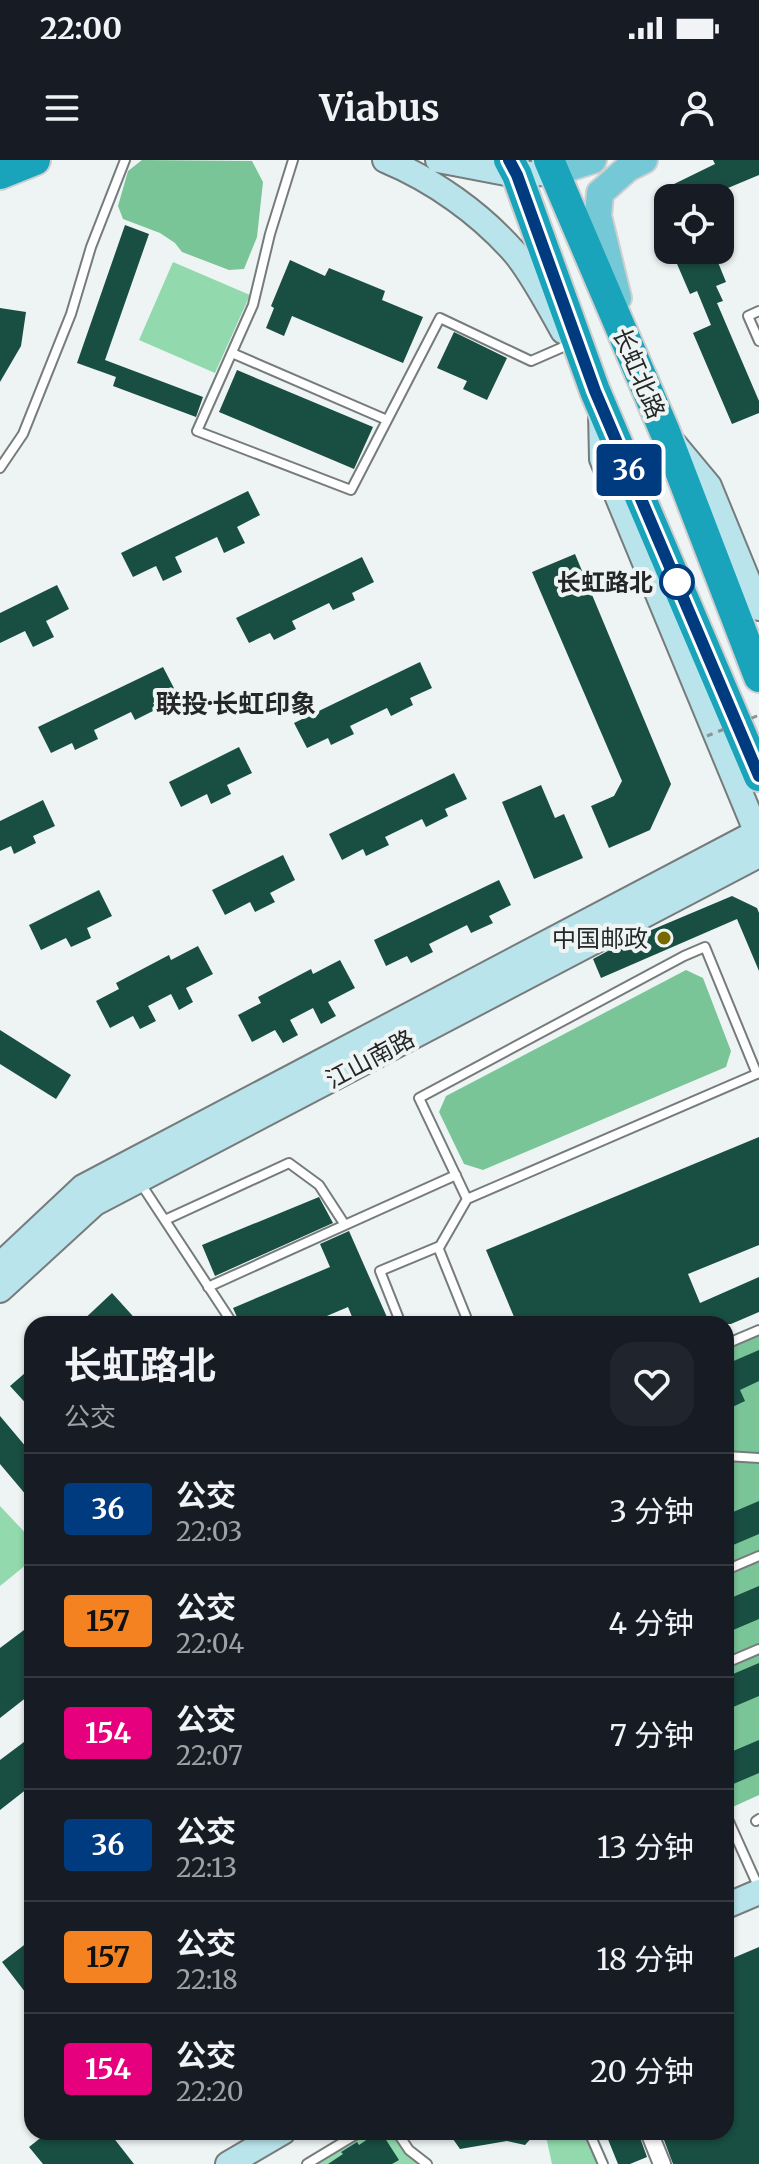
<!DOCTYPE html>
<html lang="zh">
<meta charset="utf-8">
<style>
:root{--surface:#171b24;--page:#20242c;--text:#f1f3f6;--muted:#9ea1a6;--line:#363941}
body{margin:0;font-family:Merriweather,"Noto Sans SC",serif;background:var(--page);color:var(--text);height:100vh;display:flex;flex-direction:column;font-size:30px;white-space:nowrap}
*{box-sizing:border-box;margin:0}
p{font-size:26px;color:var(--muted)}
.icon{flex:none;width:44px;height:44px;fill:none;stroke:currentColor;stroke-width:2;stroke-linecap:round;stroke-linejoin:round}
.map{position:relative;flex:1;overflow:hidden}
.details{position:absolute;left:24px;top:1156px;width:710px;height:824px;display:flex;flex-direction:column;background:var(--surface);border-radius:24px;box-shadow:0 2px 6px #0004}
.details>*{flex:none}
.badge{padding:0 16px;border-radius:6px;font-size:28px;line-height:52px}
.controls{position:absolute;left:654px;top:24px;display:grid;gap:16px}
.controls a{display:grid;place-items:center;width:80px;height:80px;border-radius:16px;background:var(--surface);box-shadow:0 2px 6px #0004;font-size:40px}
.map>.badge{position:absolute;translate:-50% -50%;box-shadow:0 0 0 4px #fff}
.round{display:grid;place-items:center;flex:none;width:84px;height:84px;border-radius:24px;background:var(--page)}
.summary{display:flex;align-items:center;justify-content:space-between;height:136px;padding:0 40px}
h1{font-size:38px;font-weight:700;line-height:60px}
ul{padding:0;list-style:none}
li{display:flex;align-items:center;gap:24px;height:112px;padding:0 40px;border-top:2px solid var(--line)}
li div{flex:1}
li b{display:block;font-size:30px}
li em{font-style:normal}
li .badge{min-width:88px;font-weight:700;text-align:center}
.status{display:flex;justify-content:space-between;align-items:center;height:56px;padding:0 40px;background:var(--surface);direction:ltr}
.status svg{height:22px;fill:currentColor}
header{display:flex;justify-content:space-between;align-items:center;height:104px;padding:0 40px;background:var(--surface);font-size:36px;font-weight:700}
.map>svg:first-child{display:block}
.green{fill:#92daae}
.forest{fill:#7ac598}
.building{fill:#194e42}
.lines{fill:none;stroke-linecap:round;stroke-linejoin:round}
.lane-casing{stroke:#767b7b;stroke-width:12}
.street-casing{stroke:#767b7b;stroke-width:20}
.secondary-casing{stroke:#767b7b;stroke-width:28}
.primary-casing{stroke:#cfcfcf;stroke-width:30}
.highway-casing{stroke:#cfcfcf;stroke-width:34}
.lane{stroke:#fff;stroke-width:8}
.street{stroke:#fff;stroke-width:16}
.secondary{stroke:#bae4eb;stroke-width:24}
.primary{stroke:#75c8d6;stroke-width:26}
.highway{stroke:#19a4bb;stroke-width:30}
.path-bridge{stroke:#8f9393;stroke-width:3;stroke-dasharray:6 6;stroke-linecap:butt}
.line-casing{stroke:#fff;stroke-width:18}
.line{stroke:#003b80;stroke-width:12}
.stop-dot{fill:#fff;stroke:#003b80;stroke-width:4}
.poi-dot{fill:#776900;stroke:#eef4f4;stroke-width:3}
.labels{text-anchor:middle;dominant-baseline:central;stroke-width:8;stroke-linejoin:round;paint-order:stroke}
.street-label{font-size:24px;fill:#252727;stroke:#eef4f4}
.stop-label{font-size:24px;font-weight:bold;fill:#252727;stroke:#eef4f4;text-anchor:end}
.poi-label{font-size:24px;fill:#252727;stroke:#eef4f4;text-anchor:end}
.neighbourhood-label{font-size:26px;font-weight:bold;fill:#252727;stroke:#eef4f4}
</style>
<div class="status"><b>22:00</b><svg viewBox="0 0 49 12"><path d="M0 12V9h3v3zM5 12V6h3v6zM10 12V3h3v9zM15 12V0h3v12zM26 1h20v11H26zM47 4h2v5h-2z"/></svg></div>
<header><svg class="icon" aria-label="menu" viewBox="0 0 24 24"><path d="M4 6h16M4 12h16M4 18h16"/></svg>Viabus<svg class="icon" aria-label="person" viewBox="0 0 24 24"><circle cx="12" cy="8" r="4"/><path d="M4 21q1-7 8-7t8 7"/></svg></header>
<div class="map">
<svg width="759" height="2004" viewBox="0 0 759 2004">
<rect width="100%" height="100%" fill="#eef4f4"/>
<path class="green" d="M173 102 250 135 215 213 139 180Z
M0 1346 32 1380V1400L0 1426Z
M360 1972H397L427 2004H307Z
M545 1972H589L603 2004H552Z"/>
<path class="forest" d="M142 0 252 1 263 22 257 77 244 109 229 110 182 92 175 83 160 73 123 59 118 46 128 11Z
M686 810 703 818 731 891 726 907 483 1010 464 1004 439 952 446 936Z
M759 1170V1635L726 1650V1184Z"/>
<path class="building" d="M713 0H759V15L716 33 719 38H669L672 25 715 4Z
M125 65 149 74 105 200 203 237 196 257 113 226 116 217 77 203Z
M671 90H713L726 122 716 126 723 141 717 143 759 241V253L732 264 693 173 711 165 697 131 690 134Z
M290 100 325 116 329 108 385 131 382 140 423 157 403 203 292 156 284 176 266 168 274 148 271 146Z
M0 148 26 152 21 186 0 222Z
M454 172 507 198 487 240 463 229 467 221 437 208Z
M237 210 373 267 354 309 219 252Z
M248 331 260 355 237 367 245 383 224 393 217 377 175 397 182 412 163 421 156 406 133 417 121 393Z
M575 394 671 624 650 670 609 688 591 646 614 636 622 621 532 412Z
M362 397 374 422 352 433 355 440 333 450 329 443 292 461 296 469 274 480 270 473 249 483 236 458Z
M57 425 69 449 46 461 54 477 33 487 25 471 0 483V453Z
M420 502 432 528 410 538 413 545 391 556 387 548 350 566 354 574 331 585 328 578 307 588 294 563Z
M163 507 176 532 153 543 157 549 135 560 131 552 94 570 98 579 75 590 72 583 51 593 38 567Z
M239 587 252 613 227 625 231 634 211 644 207 634 181 647 169 622Z
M454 613 467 639 445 649 448 656 426 667 422 659 385 677 389 685 366 696 363 689 342 700 329 674Z
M541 625 555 658 564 654 583 698 534 719 502 642Z
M43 640 55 666 33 676 36 683 14 694 11 686 0 691V661Z
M283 695 295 720 270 733 275 742 255 752 250 742 225 755 212 730Z
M499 720 511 745 489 756 493 763 471 773 467 765 429 784 433 792 411 803 407 796 386 806 374 780Z
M99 730 112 756 87 768 91 778 71 787 66 778 41 790 29 765Z
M732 736 757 748 759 753V811L737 759 601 818 593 799 630 779Z
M198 786 213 814 186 828 193 842 179 850 171 834 148 846 156 861 140 869 133 856 110 868 96 841 119 829 116 823 169 795 171 800Z
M340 800 355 828 328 842 336 856 321 864 313 848 290 860 298 875 283 883 275 870 252 882 238 855 261 843 258 837 311 809 313 814Z
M0 870 71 915 56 939 0 904Z
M759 977V1085L688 1114 700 1143 759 1117V1152L731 1164H517L486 1090Z
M319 1037 333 1063 215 1116 202 1085Z
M349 1071 390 1164H355L348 1147 308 1164H240L233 1148 330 1107 320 1084Z
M112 1133 140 1164H79Z
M759 1190V1221L740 1230 745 1241 726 1250V1216L733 1213 729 1203Z
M32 1207V1250L10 1226Z
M0 1256 32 1294V1342L0 1304Z
M759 1341V1374L726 1388V1355Z
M759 1426V1459L726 1473V1440Z
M32 1464V1533L0 1558V1488Z
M759 1503V1536L726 1550V1517Z
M32 1576V1625L0 1650V1600Z
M759 1580V1613L731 1625 726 1612V1594Z
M32 1779V1841L2 1802Z
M759 1787V2004H673L664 1980 683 1972H726V1801Z
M48 1972H109L134 2004H43L29 1987Z
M378 1972H381L399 2000 392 2004H328L343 1994 341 1992 357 1982 359 1985Z
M448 1972H537L525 1985 507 1981 460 1989Z
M605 1972H638L647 1997 630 2004H618Z"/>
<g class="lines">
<defs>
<path id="lane" d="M293 0 270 74 253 145 197 271 351 330 440 158 531 201 570 184
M759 151 748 156 759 181
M232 193 387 260
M0 308 23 274 71 154 91 87 125 0
M757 914 705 787 684 796 419 938 467 1039 759 913
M141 1024 233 1164
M165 1060 289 1003 319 1025 345 1065 208 1127
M345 1065 456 1015
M438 1087 469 1164
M401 1164 380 1111 440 1086 467 1039
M726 1184 759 1170
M726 1296 759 1298
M726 1410 759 1396
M726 1503 759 1489
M726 1655 759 1728
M756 1661 759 1659
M397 1972 409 1990 427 2004
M589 1972 603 2004
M307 2004 360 1972"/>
<path id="street" d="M649 1972 662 2004"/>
<path id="secondary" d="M385 0C433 20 480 53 515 93 531 112 551 149 563 171
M438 0 517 15 555 12
M601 252 602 299 759 678
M674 284 709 326 759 448
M0 1105 83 1027 759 671
M0 1130 95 1043 759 695
M726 1746 759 1732
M228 2004 283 1972"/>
<path id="primary" d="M555 12 593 0
M618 138 598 56 600 33 628 8 644 0"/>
<path id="highway" d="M509 0 517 15 595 231 759 616
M549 0 665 272 759 517
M0 14 35 0"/>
</defs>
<use href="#lane" class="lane-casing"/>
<use href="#street" class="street-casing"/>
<use href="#secondary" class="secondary-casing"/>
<use href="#primary" class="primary-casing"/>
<use href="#highway" class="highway-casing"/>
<use href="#lane" class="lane"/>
<use href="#street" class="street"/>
<use href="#secondary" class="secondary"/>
<use href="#primary" class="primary"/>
<use href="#highway" class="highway"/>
<path class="path-bridge" d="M707 576 759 555"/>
</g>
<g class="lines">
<defs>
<path id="line" d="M509 0 517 15 595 231 759 616"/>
</defs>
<use href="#line" class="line-casing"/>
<use href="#line" class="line"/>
</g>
<circle class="stop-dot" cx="677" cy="422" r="16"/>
<circle class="poi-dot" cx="664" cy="778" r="8"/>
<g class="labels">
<g class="street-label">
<text transform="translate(639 213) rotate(67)">长虹北路</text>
<text transform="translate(370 899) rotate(-28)">江山南路</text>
</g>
<g class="stop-label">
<text x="653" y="422">长虹路北</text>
</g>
<g class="poi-label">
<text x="648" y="778">中国邮政</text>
</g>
<g class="neighbourhood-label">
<text x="236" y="543">联投·长虹印象</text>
</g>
</g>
</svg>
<div class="controls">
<a><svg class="icon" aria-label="locate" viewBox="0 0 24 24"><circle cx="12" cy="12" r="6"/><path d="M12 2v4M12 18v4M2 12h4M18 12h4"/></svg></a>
</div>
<b class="badge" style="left:629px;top:310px;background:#003b80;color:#fff">36</b>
<section class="details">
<div class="summary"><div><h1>长虹路北</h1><p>公交</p></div><a class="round"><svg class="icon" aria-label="heart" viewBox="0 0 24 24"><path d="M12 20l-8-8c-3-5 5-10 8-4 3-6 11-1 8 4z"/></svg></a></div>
<ul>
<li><span class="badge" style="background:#003b80;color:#fff">36</span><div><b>公交</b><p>22:03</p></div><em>3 分钟</em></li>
<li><span class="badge" style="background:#f58220;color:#111">157</span><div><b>公交</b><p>22:04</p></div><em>4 分钟</em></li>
<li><span class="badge" style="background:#e6007e;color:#fff">154</span><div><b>公交</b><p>22:07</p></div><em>7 分钟</em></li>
<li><span class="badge" style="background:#003b80;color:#fff">36</span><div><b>公交</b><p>22:13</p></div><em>13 分钟</em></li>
<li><span class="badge" style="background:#f58220;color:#111">157</span><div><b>公交</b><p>22:18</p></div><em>18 分钟</em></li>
<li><span class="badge" style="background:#e6007e;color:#fff">154</span><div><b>公交</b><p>22:20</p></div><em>20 分钟</em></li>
</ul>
</section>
</div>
